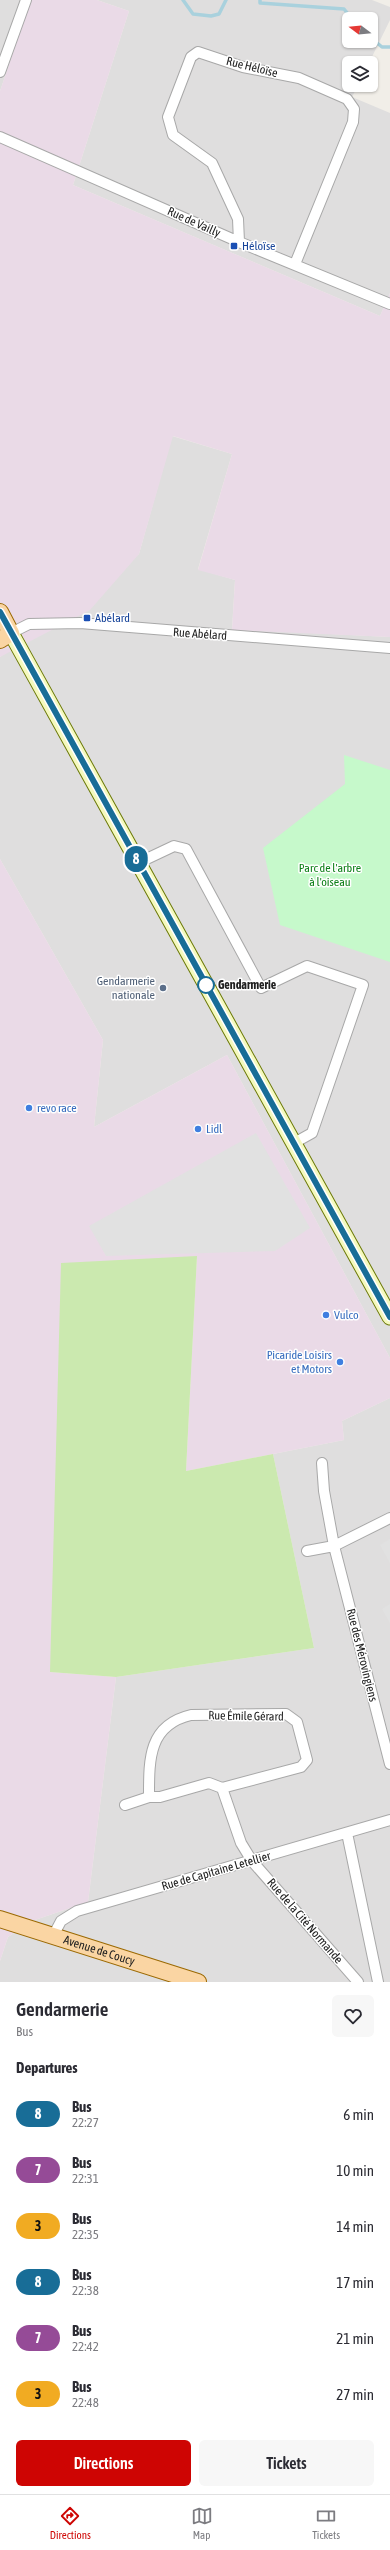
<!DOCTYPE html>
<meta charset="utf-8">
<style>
:root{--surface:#fff;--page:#f7f7f7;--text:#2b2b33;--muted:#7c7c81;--line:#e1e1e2;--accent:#ce0503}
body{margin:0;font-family:"Asap Condensed",sans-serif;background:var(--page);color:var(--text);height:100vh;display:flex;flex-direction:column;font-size:15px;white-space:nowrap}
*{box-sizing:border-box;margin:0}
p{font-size:13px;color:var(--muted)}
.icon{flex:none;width:22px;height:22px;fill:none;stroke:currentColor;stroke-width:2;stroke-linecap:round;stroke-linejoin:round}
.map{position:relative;height:1982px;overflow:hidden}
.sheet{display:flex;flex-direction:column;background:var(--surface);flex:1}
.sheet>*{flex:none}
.badge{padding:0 8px;border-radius:13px;font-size:14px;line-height:26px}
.needle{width:26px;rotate:286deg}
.buttons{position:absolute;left:342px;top:12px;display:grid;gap:8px}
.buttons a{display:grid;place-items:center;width:36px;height:36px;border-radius:6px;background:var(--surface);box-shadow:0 1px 3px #0004;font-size:20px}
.map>.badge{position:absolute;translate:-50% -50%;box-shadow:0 0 0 2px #fff}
h2{padding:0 16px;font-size:15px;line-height:36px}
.round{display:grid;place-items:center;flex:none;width:42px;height:42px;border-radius:6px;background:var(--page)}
.overview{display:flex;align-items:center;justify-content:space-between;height:68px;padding:0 16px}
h1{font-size:19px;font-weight:600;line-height:30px}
.button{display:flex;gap:8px;margin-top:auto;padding:8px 16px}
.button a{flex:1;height:46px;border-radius:6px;background:var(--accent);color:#fff;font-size:16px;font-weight:600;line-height:46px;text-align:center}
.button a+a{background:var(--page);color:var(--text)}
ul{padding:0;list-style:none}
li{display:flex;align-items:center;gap:12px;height:56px;padding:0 16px}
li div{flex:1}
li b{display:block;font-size:15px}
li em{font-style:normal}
li .badge{min-width:44px;font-weight:700;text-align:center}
.tabs{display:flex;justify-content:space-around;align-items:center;height:56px;border-top:1px solid var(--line);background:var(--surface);font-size:11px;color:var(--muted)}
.tabs a{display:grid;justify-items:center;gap:2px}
.tabs .selected{color:var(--accent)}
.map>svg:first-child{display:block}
.residential{fill:#dfdede;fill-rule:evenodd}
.industrial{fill:#eadae7}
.grass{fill:#cbe9af}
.park{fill:#c6f9cb}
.parking{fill:#e1e1e1}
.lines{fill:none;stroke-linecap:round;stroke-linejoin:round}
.stream{stroke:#a9d1dd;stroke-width:3.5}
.minor-casing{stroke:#a8a8a8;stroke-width:12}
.secondary-casing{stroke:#6b7907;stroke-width:17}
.primary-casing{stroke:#9b6903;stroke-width:18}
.minor{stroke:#fff;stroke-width:10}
.secondary{stroke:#f5f9be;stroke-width:15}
.primary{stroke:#fad5a3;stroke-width:16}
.line-casing{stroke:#fff;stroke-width:9}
.line{stroke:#186d97;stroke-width:6}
.transit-dot{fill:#1a4fb4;stroke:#fff;stroke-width:1.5}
.stop-dot{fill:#fff;stroke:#186d97;stroke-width:2}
.service-dot{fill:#5c6f8a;stroke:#fff;stroke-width:1.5}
.shop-dot{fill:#3f7fe0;stroke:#fff;stroke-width:1.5}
.labels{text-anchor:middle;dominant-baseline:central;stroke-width:3;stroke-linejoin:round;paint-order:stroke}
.street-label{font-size:12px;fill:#212121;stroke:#fff}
.transit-label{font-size:12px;fill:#164399;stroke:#fff;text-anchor:start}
.park-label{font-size:12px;fill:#0e8018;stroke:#fff}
.service-label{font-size:12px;fill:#4e5e75;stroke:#fff;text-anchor:end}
.stop-label{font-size:12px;font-weight:bold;fill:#212121;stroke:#fff;text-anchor:start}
.shop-label{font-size:12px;fill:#366cbe;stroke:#fff;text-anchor:start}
</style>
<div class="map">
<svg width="390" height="1982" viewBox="0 0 390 1982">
<rect width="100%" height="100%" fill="#f1eee8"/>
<path class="residential" d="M0 0H31L0 91Z
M97 0H372L390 7V20L369 63H349V85H358L352 97 390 113V293L380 316 73 185 129 11ZM349 19H371V41H349Z
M172 436 232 454 198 569 235 580 232 629 390 637V1358L227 1055 94 1127 103 1040 0 859V657L139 554Z
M390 1398V1982H0V1961L8 1937 32 1921 88 1902 116 1677 314 1648 273 1454 344 1440 342 1421Z"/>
<path class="industrial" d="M31 0H97L129 11 73 185 380 316 390 293V637L232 630 235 580 198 570 232 454 173 436 139 554 90 610 0 657V91Z
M0 859 103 1040 94 1127 227 1055 390 1358V1398L342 1421 344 1440 186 1471 197 1256 50 1672 116 1677 88 1902 32 1921 8 1937 0 1961Z"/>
<path class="grass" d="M197 1256 186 1471 273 1454 314 1648 116 1677 50 1672 61 1263Z"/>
<path class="park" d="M344 755 390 770V962L280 925 263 848 345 784Z"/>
<path class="parking" d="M256 1133 310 1228 275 1251 106 1256 89 1226Z
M390 1539V1563L380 1545Z
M390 1604V1623L382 1609Z"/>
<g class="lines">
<path class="stream" d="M183 0 193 14 211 16 219 14 226 0
M260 0V3L344 9 352 19
M371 38 382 47H390"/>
<defs>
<path id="minor" d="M0 72 26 0
M0 137 239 242 390 304
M239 242 238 219 212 163 173 135 168 117 191 57 198 52 243 67 299 78 347 99 354 109 353 122 295 264
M11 633 29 624 80 623 390 648
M138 863 174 846 186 849 261 988 307 966 363 985 312 1133 294 1143
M390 1518 334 1546 390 1764
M307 1551 334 1546 324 1491 322 1463
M149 1797C149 1760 148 1725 191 1715L286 1714 297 1722 307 1760 301 1767 222 1788
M125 1805 149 1797H160L209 1783 222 1788 241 1843 252 1861 358 1982
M347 1833 378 1982
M53 1936 61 1921 77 1911 390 1820"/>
<path id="secondary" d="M11 633 390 1317"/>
<g id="primary">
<path d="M0 612 11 633 0 640"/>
<path id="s1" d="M0 1919 198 1982"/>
</g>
</defs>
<use href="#minor" class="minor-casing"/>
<use href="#secondary" class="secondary-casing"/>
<use href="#primary" class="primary-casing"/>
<use href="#minor" class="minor"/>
<use href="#secondary" class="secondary"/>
<use href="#primary" class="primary"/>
</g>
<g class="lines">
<defs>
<path id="line" d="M0 612 390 1317"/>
</defs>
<use href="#line" class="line-casing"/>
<use href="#line" class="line"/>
</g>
<g class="transit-dot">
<rect x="230" y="242" width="8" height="8" rx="2"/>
<rect x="83" y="614" width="8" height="8" rx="2"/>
</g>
<circle class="stop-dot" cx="206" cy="985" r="8"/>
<circle class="service-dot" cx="163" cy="988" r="4"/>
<g class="shop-dot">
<circle cx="29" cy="1108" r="4"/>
<circle cx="198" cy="1129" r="4"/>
<circle cx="326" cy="1315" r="4"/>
<circle cx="340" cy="1362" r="4"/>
</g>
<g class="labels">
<g class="street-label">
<text transform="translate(252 67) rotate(14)">Rue Héloïse</text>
<text transform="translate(194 222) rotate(24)">Rue de Vailly</text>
<text transform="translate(200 634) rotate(4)">Rue Abélard</text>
<text transform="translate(362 1655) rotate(76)">Rue des Mérovingiens</text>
<text transform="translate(246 1716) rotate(1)">Rue Émile Gérard</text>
<text transform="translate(216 1871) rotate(-16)">Rue de Capitaine Letellier</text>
<text transform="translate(305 1921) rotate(49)">Rue de la Cité Normande</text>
<text stroke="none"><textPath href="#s1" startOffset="104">Avenue de Coucy</textPath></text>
</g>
<g class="transit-label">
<text x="242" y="246">Héloïse</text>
<text x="95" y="618">Abélard</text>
</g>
<g class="park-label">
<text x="330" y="868">Parc de l'arbre<tspan x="330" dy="14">à l'oiseau</tspan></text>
</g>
<g class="service-label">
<text x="155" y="981">Gendarmerie<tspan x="155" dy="14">nationale</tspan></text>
</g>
<g class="stop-label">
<text x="218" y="985">Gendarmerie</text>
</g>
<g class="shop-label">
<text x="37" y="1108">revo race</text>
<text x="206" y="1129">Lidl</text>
<text x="334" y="1315">Vulco</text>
<text x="332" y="1355" text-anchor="end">Picaride Loisirs<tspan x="332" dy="14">et Motors</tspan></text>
</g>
</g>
</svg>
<div class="buttons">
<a><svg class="needle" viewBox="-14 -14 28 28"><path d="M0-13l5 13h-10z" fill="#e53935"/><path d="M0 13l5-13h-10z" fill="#7c7c81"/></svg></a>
<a><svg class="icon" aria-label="layers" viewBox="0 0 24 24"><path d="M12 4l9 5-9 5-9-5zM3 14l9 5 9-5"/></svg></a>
</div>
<b class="badge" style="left:136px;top:859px;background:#186d97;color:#fff">8</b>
</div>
<section class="sheet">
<div class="overview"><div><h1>Gendarmerie</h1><p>Bus</p></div><a class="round"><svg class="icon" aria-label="heart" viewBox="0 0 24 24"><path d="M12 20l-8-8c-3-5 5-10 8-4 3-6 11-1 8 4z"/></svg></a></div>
<h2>Departures</h2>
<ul>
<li><span class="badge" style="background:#186d97;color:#fff">8</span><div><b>Bus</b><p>22:27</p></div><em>6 min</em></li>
<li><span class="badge" style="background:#954b97;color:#fff">7</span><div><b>Bus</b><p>22:31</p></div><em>10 min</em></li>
<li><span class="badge" style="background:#f1ab22;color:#111">3</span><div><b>Bus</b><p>22:35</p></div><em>14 min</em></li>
<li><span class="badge" style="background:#186d97;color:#fff">8</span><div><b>Bus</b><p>22:38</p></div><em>17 min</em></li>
<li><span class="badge" style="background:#954b97;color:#fff">7</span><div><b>Bus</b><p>22:42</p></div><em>21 min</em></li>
<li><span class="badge" style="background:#f1ab22;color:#111">3</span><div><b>Bus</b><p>22:48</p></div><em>27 min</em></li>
</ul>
<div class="button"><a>Directions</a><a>Tickets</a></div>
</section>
<nav class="tabs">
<a class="selected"><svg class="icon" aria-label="directions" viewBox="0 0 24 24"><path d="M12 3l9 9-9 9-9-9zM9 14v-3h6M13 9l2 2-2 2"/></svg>Directions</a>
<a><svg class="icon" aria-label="map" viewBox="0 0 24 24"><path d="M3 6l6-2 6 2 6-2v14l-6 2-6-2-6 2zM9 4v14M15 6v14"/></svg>Map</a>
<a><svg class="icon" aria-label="tickets" viewBox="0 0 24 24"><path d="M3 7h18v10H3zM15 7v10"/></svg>Tickets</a>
</nav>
